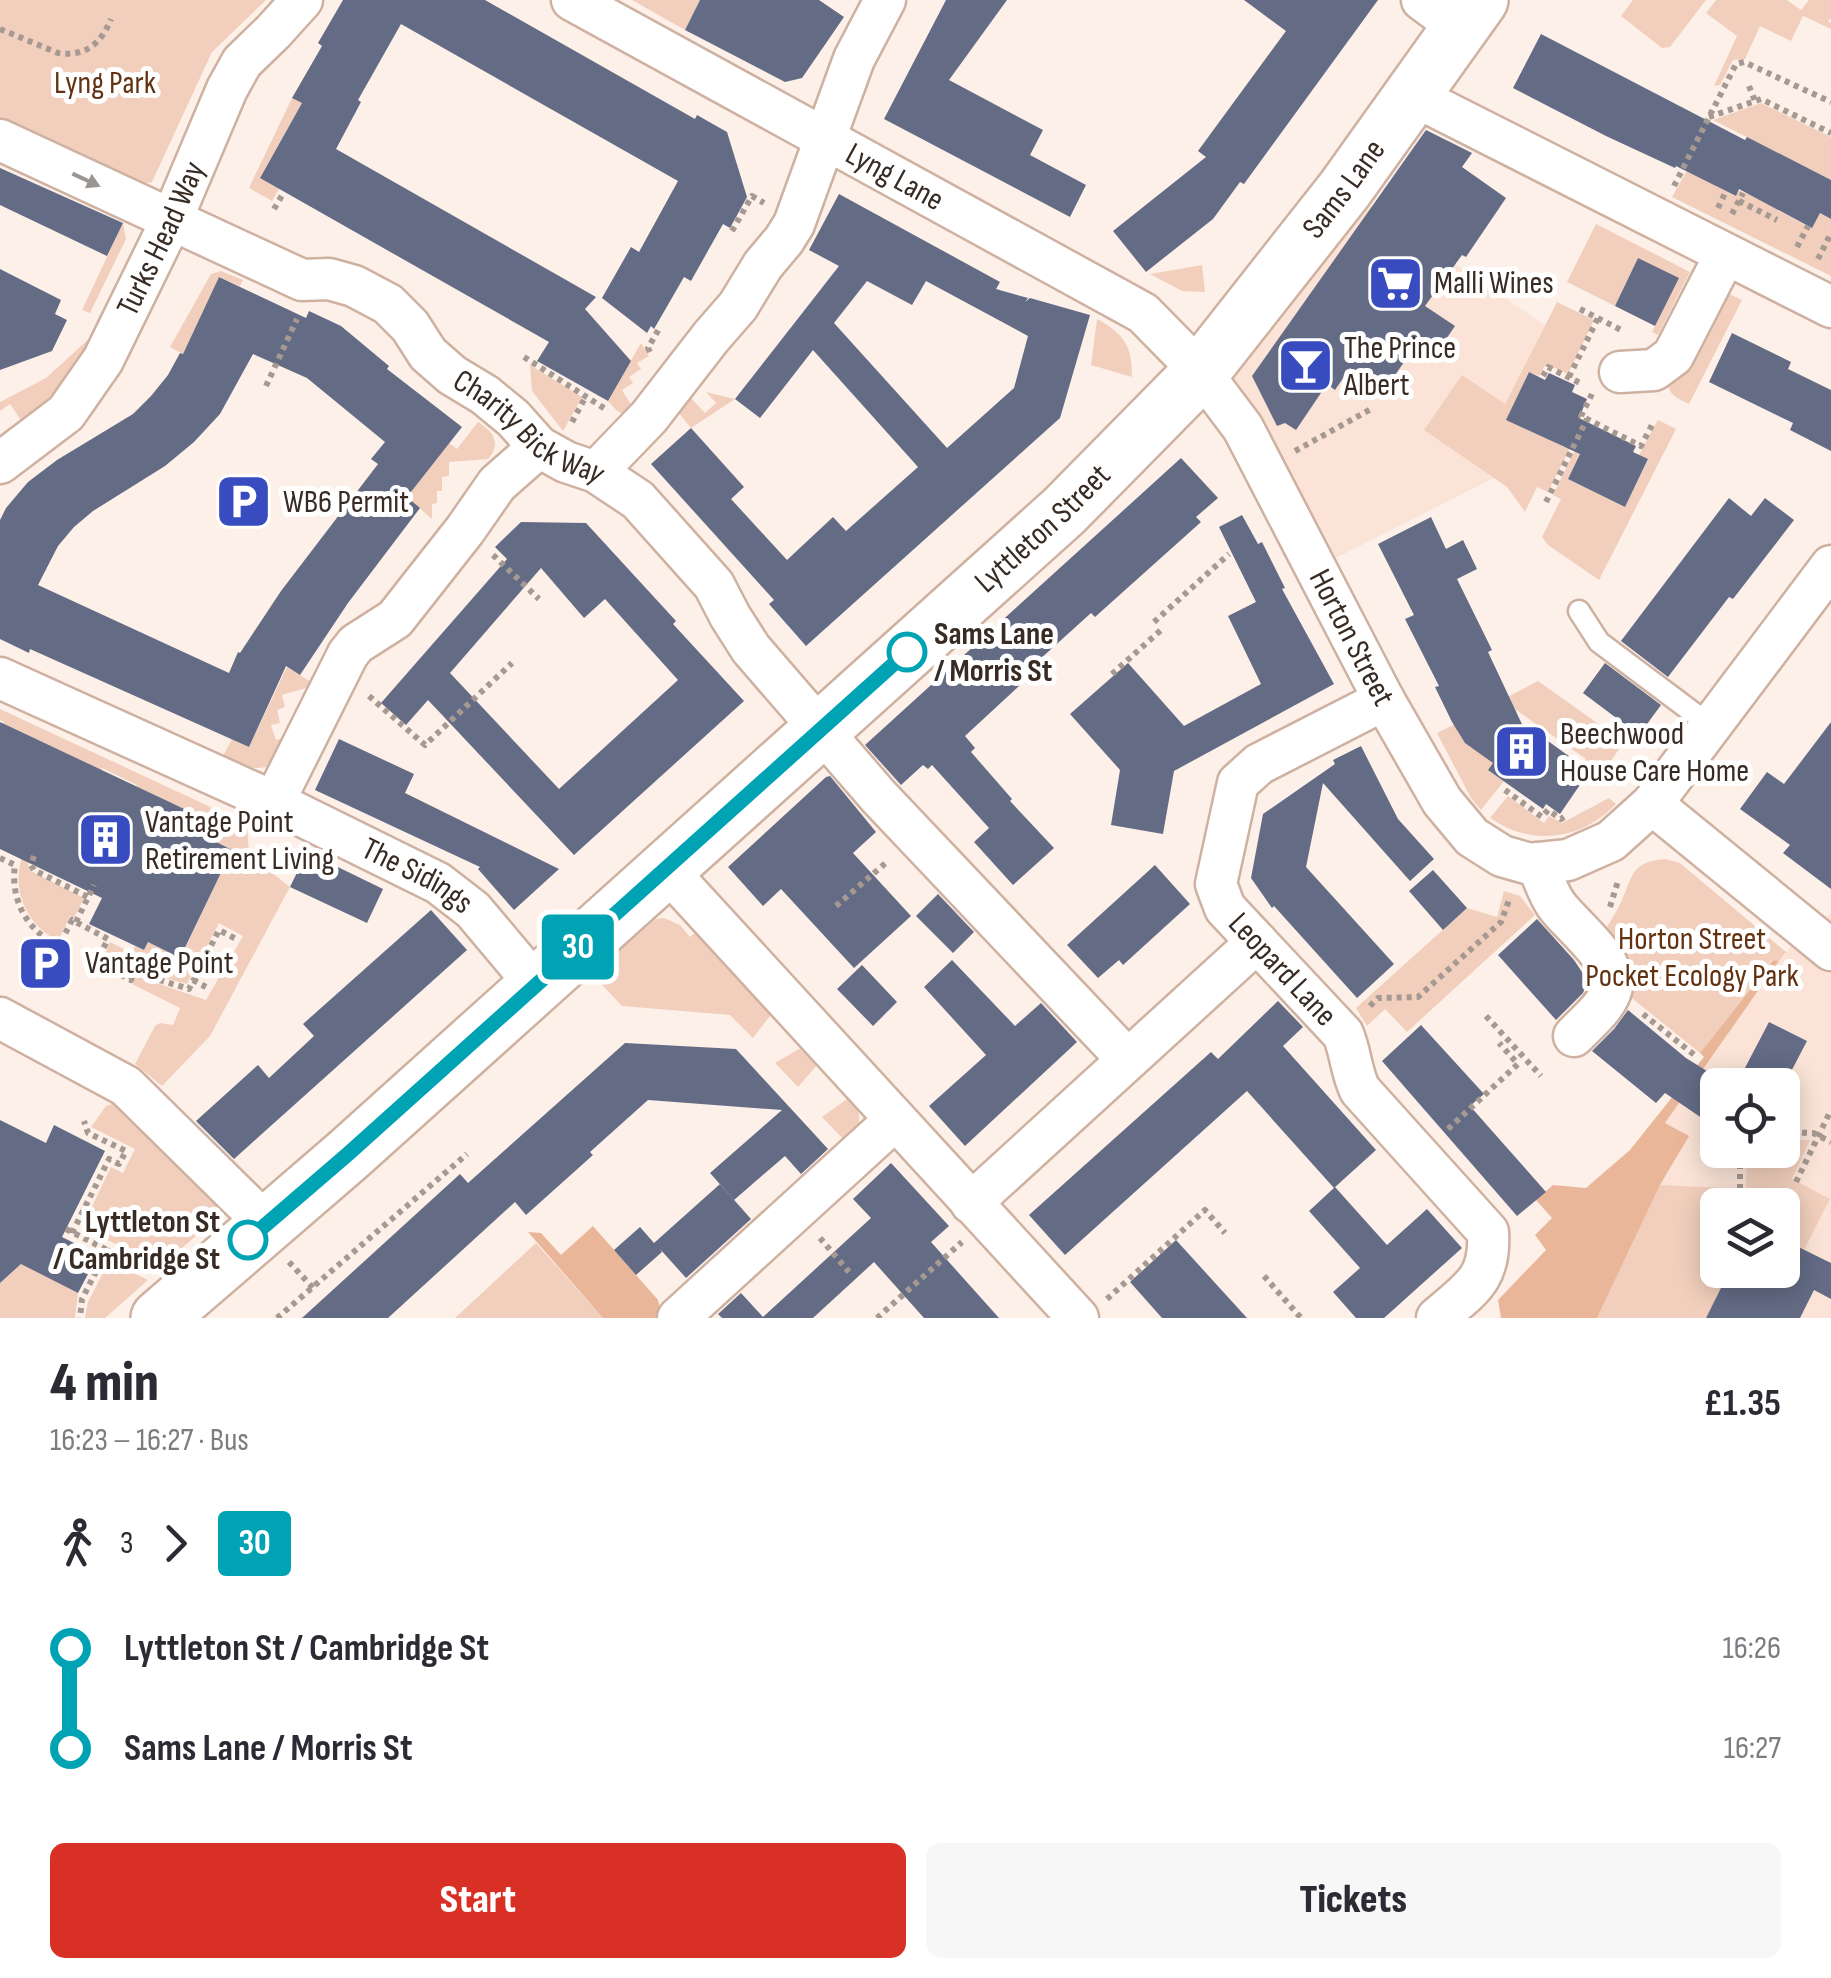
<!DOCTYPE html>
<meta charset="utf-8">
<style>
:root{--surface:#fff;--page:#f7f7f7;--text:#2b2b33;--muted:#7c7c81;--accent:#d93025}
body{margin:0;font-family:"Sofia Sans Condensed",sans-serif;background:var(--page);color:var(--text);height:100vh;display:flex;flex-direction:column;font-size:38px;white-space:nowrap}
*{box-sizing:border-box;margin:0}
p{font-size:32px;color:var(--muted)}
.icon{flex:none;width:55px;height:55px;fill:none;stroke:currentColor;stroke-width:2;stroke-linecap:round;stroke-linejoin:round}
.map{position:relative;height:1318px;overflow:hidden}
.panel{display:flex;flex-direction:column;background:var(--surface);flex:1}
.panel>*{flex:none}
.badge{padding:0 20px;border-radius:8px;font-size:35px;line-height:65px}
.fabs{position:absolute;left:1700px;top:1068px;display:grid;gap:20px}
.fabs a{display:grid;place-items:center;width:100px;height:100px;border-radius:15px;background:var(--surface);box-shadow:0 5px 25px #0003;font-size:50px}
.map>.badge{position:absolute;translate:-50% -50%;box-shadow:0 0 0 5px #fff}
.legs{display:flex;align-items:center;gap:15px;height:110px;padding:0 50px;font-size:32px}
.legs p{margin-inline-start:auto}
.headline{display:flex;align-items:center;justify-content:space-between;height:170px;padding:0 50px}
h1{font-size:55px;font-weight:800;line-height:75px}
.cta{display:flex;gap:20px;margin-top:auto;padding:20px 50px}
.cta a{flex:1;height:115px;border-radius:15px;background:var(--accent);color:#fff;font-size:40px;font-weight:800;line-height:115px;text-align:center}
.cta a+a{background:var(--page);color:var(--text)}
ul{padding:0 50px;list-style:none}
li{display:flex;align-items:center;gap:35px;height:100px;font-size:38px}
li i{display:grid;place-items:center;width:15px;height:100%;margin:0 12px;background:currentColor}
li i::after{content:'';width:25px;height:25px;margin:-12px;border:8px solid;border-radius:50%;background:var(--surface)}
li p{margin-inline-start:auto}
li:first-child i{background:linear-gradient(#0000 50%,currentColor 0)}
li:last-child i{background:linear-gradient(currentColor 50%,#0000 0)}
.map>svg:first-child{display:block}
.built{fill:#fbe4d7;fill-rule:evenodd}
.green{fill:#f1cfbc}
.forest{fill:#eab699}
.building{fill:#636b85;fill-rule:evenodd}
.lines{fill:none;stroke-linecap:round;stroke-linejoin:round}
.lane-casing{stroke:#ceb1a0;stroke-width:25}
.street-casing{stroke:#ceb1a0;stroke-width:45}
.secondary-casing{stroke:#ceb1a0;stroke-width:60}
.path{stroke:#a59992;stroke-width:6;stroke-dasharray:5 5;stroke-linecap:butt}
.lane{stroke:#fff;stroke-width:20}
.street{stroke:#fff;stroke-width:40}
.secondary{stroke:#fff;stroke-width:55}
.oneway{fill:#9b9592}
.line-1-casing{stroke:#fff;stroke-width:22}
.line-1{stroke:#00a3b4;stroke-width:15}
.stop-1-dot{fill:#fff;stroke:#00a3b4;stroke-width:5}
.labels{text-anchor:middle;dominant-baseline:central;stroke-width:10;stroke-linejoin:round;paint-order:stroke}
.park-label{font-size:32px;fill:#623211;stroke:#fff}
.street-label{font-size:32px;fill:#372b24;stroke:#fff}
.poi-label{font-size:32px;fill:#372b24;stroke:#fff;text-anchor:start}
.stop-label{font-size:32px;font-weight:bold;fill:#372b24;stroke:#fff;text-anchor:start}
</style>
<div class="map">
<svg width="1831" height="1318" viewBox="0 0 1831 1318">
<rect width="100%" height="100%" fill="#fdf0e9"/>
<path class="built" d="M1345 189 1545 325 1474 465 1494 478 1316 568 1201 372Z
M1831 914V1318H1536L1702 1068 1779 961 1806 928ZM1718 1085H1782V1150H1718ZM1718 1205H1782V1270H1718Z"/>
<path class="green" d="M0 0H266L212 52 152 182 143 184 0 126Z
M632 0H700L685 30Z
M1633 0H1706L1670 47 1662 48 1621 16Z
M1716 0H1787L1801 10 1809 0H1831V18L1828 22 1831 23V29L1803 16 1791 41 1760 26 1745 59 1733 60 1720 85 1714 86 1737 36 1706 13Z
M292 98 302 103 260 177 279 189 272 201 249 188Z
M1761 103 1831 137V180L1713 120Z
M1694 158 1719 181 1716 186 1735 196 1738 190 1748 194 1755 180 1784 194 1777 210 1781 212 1811 228 1820 213 1831 219V276L1672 197Z
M123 223 126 239 90 313 82 310Z
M1596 224 1690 272 1658 335 1652 332 1678 279 1638 258 1615 306 1567 282Z
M1202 265 1205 292 1182 291 1150 274Z
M221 271 243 280 240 286 219 277 183 354 170 347 211 274Z
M1725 292 1742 300 1689 404C1677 398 1667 395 1668 379Z
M1557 302 1594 320 1568 374 1546 364 1539 376 1529 372 1507 419 1564 447 1576 436 1548 492 1537 487 1525 512 1507 487 1424 430 1462 375 1505 404Z
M1097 319C1124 334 1132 345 1132 377L1091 365Z
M92 336 78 367 65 388 25 426 10 404 0 411V402L46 378Z
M641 343 649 356 637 363 641 369 629 377 633 383 622 390 638 416 634 421 616 410 608 401Z
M530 365 582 397 563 431 532 391Z
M685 392 705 413 716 403 706 392 735 399 691 428 674 407Z
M1658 420 1676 429 1599 580 1548 545 1542 537 1561 499 1553 495 1581 438 1586 441 1568 479 1625 507 1648 460 1639 455Z
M478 422C493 431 502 444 488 459L449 462V476L442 477V491H437V503L432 504V519L407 497 449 443 457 449Z
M287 667 311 682 313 686 282 695 285 707 277 710 280 723 271 725 276 740 300 733 288 755H273L266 767C250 771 238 763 223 756L232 739 249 747Z
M1538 681 1624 742 1599 778 1582 765 1586 759 1502 700Z
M0 709 247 824 249 855 290 887 210 1036 162 1086 135 1064 155 1026 160 1023 173 1025 180 1008 132 984 136 976 206 1000 243 936 219 923 200 959 184 951 232 850 199 833 203 825 195 820 197 815 176 805 135 791 137 785 102 768 99 774 68 754 1 727 4 722 0 720Z
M1455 724 1493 763 1488 770 1504 781 1481 810 1471 798 1437 733Z
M1508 796 1544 823 1549 816 1562 823 1609 798 1616 804C1582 840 1532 847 1490 818Z
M24 851 30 855 28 865 31 871 84 898 74 918 70 916 58 941C24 923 10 887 24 851Z
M1665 859 1680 863 1786 952 1779 961 1772 960 1700 1053 1628 995 1602 934C1608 925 1614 916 1619 906 1633 879 1628 862 1665 859Z
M1504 891 1520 896 1535 915 1407 1032 1385 1009 1367 1026 1356 1008 1467 908 1497 917Z
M664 918 680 925 690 937 699 930 773 1012 753 1038 730 1015 622 1006 592 974 656 919Z
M110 942 132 953 135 946 144 950 148 942 196 966 187 984 131 969 104 956Z
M804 1046 819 1063 798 1087 775 1063Z
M850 1097C865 1117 860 1125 848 1144L822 1117Z
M122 1101 225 1210 161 1267 82 1227 111 1167 123 1173 135 1149 91 1127 106 1106Z
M1783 1139 1810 1140 1792 1179 1830 1199 1804 1250 1783 1239 1782 1205H1718V1270H1730L1706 1318H1597L1660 1185 1746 1189 1747 1150H1782Z
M536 1243 603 1318H455Z
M27 1259 33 1270 78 1293 75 1318H0V1283Z
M109 1261 148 1280 105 1318H85L88 1302Z"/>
<path class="forest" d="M1773 960 1779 961 1665 1123 1689 1136 1660 1185 1597 1318H1501L1498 1300 1546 1250 1535 1235 1552 1218 1536 1200 1553 1185 1586 1188 1630 1150 1704 1057 1700 1053Z
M593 1226 658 1300 662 1318H603L528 1232 541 1233 561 1255Z"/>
<path class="building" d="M343 0H485L695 119 697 115 727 132 747 197 730 228 723 224 691 281 684 277 654 329 651 326 647 333 602 298 631 247 639 252 678 181 401 24 358 100 361 102 336 149 596 297 585 309 631 361 608 401 537 361 549 342 260 178 302 103 292 98 322 46 318 43Z
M700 0H819L844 17 802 78 785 82 685 30Z
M946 0H1007L949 80 1043 130 1030 155 1086 185 1070 217 884 119Z
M1244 0H1378L1244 184 1240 182 1213 219 1146 272 1113 231 1206 157 1198 151 1286 31Z
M1541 34 1745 140 1747 137 1831 180V219L1820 213 1812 228 1739 189 1736 196 1676 166 1675 168 1606 136 1513 88Z
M1426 130 1472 153 1462 167 1506 198 1466 257 1462 255 1425 306 1455 326 1438 351 1420 339 1384 391 1350 368 1335 390 1327 384 1296 430 1285 423 1277 426 1252 376Z
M0 168 123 223 107 256 0 205Z
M839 194 1000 282 996 289 1028 298 1025 302 1030 298 1090 315 1060 418 806 646 769 604 774 600 651 464 691 428 744 487 731 499 787 560 833 517 846 531 918 467 813 350 760 418 735 399 839 266 809 250ZM867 281 912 305 926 281 1028 336 1014 388 947 448 834 323Z
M1638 258 1679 278 1655 326 1615 306Z
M0 269 61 300 55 314 67 320 52 351 0 370Z
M219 277 306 318 309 311 341 326 389 366 387 369 462 427 407 497 420 508 348 603 300 675 286 666 249 747 30 649 29 653 0 639V520L6 508 28 482 57 460 133 414 151 396 168 375 180 353 183 354ZM253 354 307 378 385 442 371 459 378 464 281 591 240 653 238 652 229 673 38 585 58 546 74 527 93 511 165 466 194 442 220 414Z
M1732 333 1791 362 1788 369 1831 390V451L1790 430 1793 423 1709 382Z
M1529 372 1545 380 1549 373 1575 385 1572 392 1587 399 1579 418 1636 446 1633 452 1648 459 1625 507 1568 479 1580 454 1506 420Z
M1181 458 1218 498 1196 517 1201 522 1095 617 1091 613 1028 670 1032 674 965 736 975 748 971 752 1012 799 1010 801 1054 848 1013 885 974 842 989 828 932 765 928 769 923 765 901 785 865 745Z
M1729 498 1751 516 1765 498 1794 520 1733 599 1729 597 1668 677 1621 641Z
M1242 515 1258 544 1262 542 1285 588 1282 589 1334 684 1174 771 1163 834 1111 825 1120 770 1070 714 1128 663 1184 726 1261 684 1228 616 1256 602 1219 527Z
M1431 517 1446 549 1463 540 1477 569 1457 579 1492 650 1488 652 1537 756 1548 741 1577 762 1573 767 1586 776 1560 814 1546 804 1543 809 1488 770 1493 763 1465 743 1452 722 1435 687 1439 686 1405 619 1414 615 1378 544Z
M521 522 586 523 676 621 673 624 744 701 574 855 428 700 406 725 381 703 507 559 495 547ZM541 568 584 618 605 599 678 680 559 789 450 673Z
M1605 663 1661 705 1639 735 1583 693Z
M0 722 197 815 194 820 203 824 199 833 232 850 180 958 148 942 144 950 89 924 102 898 0 849Z
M1831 722V889L1783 853 1790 845 1740 809 1767 772 1784 784Z
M339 739 414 774 405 793 559 869 514 910 478 869 480 867 315 790Z
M1361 746 1398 819 1434 859 1410 881 1323 783 1306 867 1394 964 1357 998 1274 906 1272 908 1251 878 1263 814 1335 764 1333 760Z
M830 776 876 832 853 853 911 916 854 968 781 889 763 906 728 867 826 777Z
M307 852 383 889 367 923 290 887Z
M1155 865 1190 904 1123 965 1119 960 1098 978 1067 945Z
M1433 870 1467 908 1443 930 1409 891Z
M938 894 974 932 953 953 916 916Z
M431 910 467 950 234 1159 196 1121 258 1065 269 1078 314 1036 303 1024Z
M1537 919 1574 960 1588 981 1583 993 1556 1020 1498 955Z
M952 960 1015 1026 1041 1003 1077 1042 965 1146 929 1106 986 1055 924 987Z
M862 965 897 1002 873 1026 837 989Z
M1278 1001 1303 1027 1283 1046 1376 1150 1334 1188 1247 1091 1065 1255 1029 1215 1211 1052 1218 1059Z
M1628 1010 1686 1058 1718 1078V1129L1665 1093 1656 1103 1592 1051 1614 1029Z
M1769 1022 1807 1041 1784 1085H1736Z
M1421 1025 1484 1094 1470 1106 1546 1192 1517 1216 1382 1061Z
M625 1043 736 1049 828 1149 801 1174 785 1156 734 1200 710 1173 782 1110 648 1100 590 1152 593 1155 526 1215 515 1202 388 1318H302L460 1174 468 1183Z
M0 1120 46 1143 54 1125 105 1151 62 1237 98 1255 78 1293 21 1264 0 1283Z
M891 1163 949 1226 931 1242 999 1318H924L874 1262 813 1318H722L718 1314 741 1293 763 1317 871 1218 853 1199Z
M720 1184 751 1219 686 1278 660 1249 662 1252 636 1275 614 1250 640 1227 654 1243Z
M1335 1187 1387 1245 1427 1209 1462 1248 1384 1318H1356L1333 1292 1360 1268 1309 1211Z
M1782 1239 1831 1263V1299L1814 1290 1800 1318H1706L1730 1270H1782Z
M1176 1240 1247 1318H1162L1130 1282Z"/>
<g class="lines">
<defs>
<path id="lane" d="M1579 611 1599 642 1711 726"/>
<g id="street">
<path id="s1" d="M572 0 1143 313 1201 372 1243 428 1384 700 1442 801 1472 837 1502 856 1530 864 1568 860 1611 841 1652 804 1831 950"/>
<path d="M1422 0 1460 28"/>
<path d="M1412 95 1831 307"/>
<path id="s2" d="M0 140 302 280 329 279 354 286 388 304 410 326 428 354 452 375 485 395 513 418 539 447 566 462 596 472 638 500 714 585 730 616 751 649 879 797 1127 1059"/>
<path d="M1620 372 1654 370 1673 356 1725 255"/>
<path id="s3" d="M0 463 66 413 103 360 172 219 227 89 242 62 273 32 302 0"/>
<path d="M596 472 649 417 711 337 738 306 763 265 784 240 794 224 854 59 885 0"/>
<path id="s4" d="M0 678 274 802 438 883 473 910 536 985"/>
<path id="s5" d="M1384 700 1259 764 1238 783 1216 884 1225 908 1343 1034C1351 1053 1351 1072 1360 1090L1488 1232C1491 1280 1470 1289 1437 1318"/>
<path d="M274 802 348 654 356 644 395 619 465 530 497 484 539 447"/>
<path d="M1652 804 1831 566"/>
<path d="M1537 863C1543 877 1548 894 1557 906 1572 926 1618 961 1612 987 1608 1006 1587 1022 1574 1036"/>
<path d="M665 868 1078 1318"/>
<path d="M0 1018 126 1086 266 1224"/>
<path d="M971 1203 1257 942"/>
<path d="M678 1318 895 1120"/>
</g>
<g id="secondary">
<path id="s6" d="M159 1318 348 1155 1064 511 1201 372 1345 189 1480 0"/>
</g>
</defs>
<use href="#lane" class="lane-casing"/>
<use href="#street" class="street-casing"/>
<use href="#secondary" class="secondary-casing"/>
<path class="path" d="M0 29 58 53C85 57 101 44 111 19
M1749 86 1755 101
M1709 117 1761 99 1831 133
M1674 186 1736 64 1744 62 1831 102
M1739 201 1777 220
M1718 208 1726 191
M274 209 284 192
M1732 214 1743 193
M732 231 752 196 764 203
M1797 247 1808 226
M1818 259 1831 233
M1580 309 1623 331
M650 352 648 348 660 327
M524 357 607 410
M1543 376 1548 367 1582 384
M1569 377 1598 318
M266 386 297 319
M1592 394 1581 416 1641 446 1654 421
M572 422 586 396
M1295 451 1373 408
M1546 502 1587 419
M493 555 539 599
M1154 622 1229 554
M1112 674 1161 630
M369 696 425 745 512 663
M1505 790 1542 817 1548 810 1561 819 1564 817
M34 856 31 865 34 870 88 897
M0 858 15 865C10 900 27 931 59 946L72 920 108 939 99 957 130 971 189 989 219 930 236 939
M836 906 888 861
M1610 907 1618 881
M76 922 94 885
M1735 950 1767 949
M182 954 202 964
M94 961 131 980 134 972
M193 980 206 987
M1370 1006 1378 998 1418 997 1501 922 1509 900
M1643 1014 1697 1057
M1486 1016 1541 1076
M1448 1129 1518 1064 1499 1043
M1782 1132 1813 1133 1831 1142
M1796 1182 1831 1110
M1740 1189V1150
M66 1229 107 1250 82 1299 80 1318
M72 1233 109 1159 119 1164 126 1151 88 1133 84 1121
M820 1238 849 1272
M107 1250 147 1270
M289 1262 315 1290
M1264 1276 1301 1318
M1107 1299 1205 1210 1225 1233
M277 1318 467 1154
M877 1318 962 1242"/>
<use href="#lane" class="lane"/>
<use href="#street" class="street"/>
<use href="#secondary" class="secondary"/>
</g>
<defs><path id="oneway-solid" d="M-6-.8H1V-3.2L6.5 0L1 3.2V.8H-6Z" transform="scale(2.5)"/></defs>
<use class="oneway" href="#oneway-solid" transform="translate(86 180) rotate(25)"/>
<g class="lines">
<defs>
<path id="line-1" d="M248 1240 348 1154 907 652"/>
</defs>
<use href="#line-1" class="line-1-casing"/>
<use href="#line-1" class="line-1"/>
</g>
<defs>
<symbol id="supermarket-square" viewBox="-11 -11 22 22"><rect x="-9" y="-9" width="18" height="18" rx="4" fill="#394cbf" stroke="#fff"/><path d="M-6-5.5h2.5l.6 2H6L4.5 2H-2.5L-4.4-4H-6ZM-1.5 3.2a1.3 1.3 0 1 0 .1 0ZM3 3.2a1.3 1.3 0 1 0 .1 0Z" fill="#fff"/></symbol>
<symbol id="bar-square" viewBox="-11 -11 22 22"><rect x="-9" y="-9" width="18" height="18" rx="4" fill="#394cbf" stroke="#fff"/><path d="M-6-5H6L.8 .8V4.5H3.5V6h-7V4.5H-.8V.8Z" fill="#fff"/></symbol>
<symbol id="parking-square" viewBox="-11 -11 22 22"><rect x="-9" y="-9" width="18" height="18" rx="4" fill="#394cbf" stroke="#fff"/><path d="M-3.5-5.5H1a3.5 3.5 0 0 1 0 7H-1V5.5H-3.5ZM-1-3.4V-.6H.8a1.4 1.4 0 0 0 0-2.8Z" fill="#fff"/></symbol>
<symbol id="building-square" viewBox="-11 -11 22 22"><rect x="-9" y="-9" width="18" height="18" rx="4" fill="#394cbf" stroke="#fff"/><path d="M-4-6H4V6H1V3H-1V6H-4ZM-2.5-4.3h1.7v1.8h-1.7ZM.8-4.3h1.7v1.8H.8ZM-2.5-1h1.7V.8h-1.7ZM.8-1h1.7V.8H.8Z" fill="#fff"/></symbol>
</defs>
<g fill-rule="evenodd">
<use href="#supermarket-square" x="1364" y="252" width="63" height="63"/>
<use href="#bar-square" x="1274" y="334" width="63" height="63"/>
<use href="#parking-square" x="212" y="470" width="63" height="63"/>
<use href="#building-square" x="1490" y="720" width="63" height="63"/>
<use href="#building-square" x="74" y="808" width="63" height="63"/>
<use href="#parking-square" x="14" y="932" width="63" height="63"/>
</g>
<g class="stop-1-dot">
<circle cx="907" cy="652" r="18"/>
<circle cx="248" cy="1240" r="18"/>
</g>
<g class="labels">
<g class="park-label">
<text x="105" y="83">Lyng Park</text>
<text x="1692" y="939">Horton Street<tspan x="1692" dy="37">Pocket Ecology Park</tspan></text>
</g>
<g class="street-label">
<text stroke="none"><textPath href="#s1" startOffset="368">Lyng Lane</textPath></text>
<text stroke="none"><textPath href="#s6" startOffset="1640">Sams Lane</textPath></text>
<text stroke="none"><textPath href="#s3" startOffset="282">Turks Head Way</textPath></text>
<text stroke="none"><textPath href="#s2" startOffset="615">Charity Bick Way</textPath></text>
<text stroke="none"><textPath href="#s6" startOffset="1185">Lyttleton Street</textPath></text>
<text stroke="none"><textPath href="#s1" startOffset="1040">Horton Street</textPath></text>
<text stroke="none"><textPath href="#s4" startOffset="462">The Sidings</textPath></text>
<text stroke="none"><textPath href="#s5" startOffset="382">Leopard Lane</textPath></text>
</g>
<g class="poi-label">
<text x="1434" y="283">Malli Wines</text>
<text x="1344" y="348">The Prince<tspan x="1344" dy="37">Albert</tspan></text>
<text x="283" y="502">WB6 Permit</text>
<text x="1560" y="734">Beechwood<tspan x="1560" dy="37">House Care Home</tspan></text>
<text x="145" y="822">Vantage Point<tspan x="145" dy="37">Retirement Living</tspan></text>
<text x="85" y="963">Vantage Point</text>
</g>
<g class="stop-label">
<text x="934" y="634">Sams Lane<tspan x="934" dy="37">/ Morris St</tspan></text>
<text x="220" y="1222" text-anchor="end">Lyttleton St<tspan x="220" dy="37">/ Cambridge St</tspan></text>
</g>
</g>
</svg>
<div class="fabs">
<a><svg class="icon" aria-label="locate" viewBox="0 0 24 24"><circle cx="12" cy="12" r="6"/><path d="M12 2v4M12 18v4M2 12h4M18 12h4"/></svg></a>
<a><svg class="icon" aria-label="layers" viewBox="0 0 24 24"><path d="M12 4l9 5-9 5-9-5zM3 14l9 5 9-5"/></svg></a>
</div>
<b class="badge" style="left:578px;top:947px;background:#00a3b4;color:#fff">30</b>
</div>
<section class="panel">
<div class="headline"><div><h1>4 min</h1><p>16:23 – 16:27 · Bus</p></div><b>£1.35</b></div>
<div class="legs"><svg class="icon" aria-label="walk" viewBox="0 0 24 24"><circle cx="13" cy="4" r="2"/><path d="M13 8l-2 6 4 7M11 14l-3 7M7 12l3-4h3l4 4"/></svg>3<svg class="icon" aria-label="forward" viewBox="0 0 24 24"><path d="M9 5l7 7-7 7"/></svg><b class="badge" style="background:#00a3b4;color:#fff">30</b></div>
<ul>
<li><i style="color:#00a3b4"></i><b>Lyttleton St / Cambridge St</b><p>16:26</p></li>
<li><i style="color:#00a3b4"></i><b>Sams Lane / Morris St</b><p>16:27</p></li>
</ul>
<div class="cta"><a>Start</a><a>Tickets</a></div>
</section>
